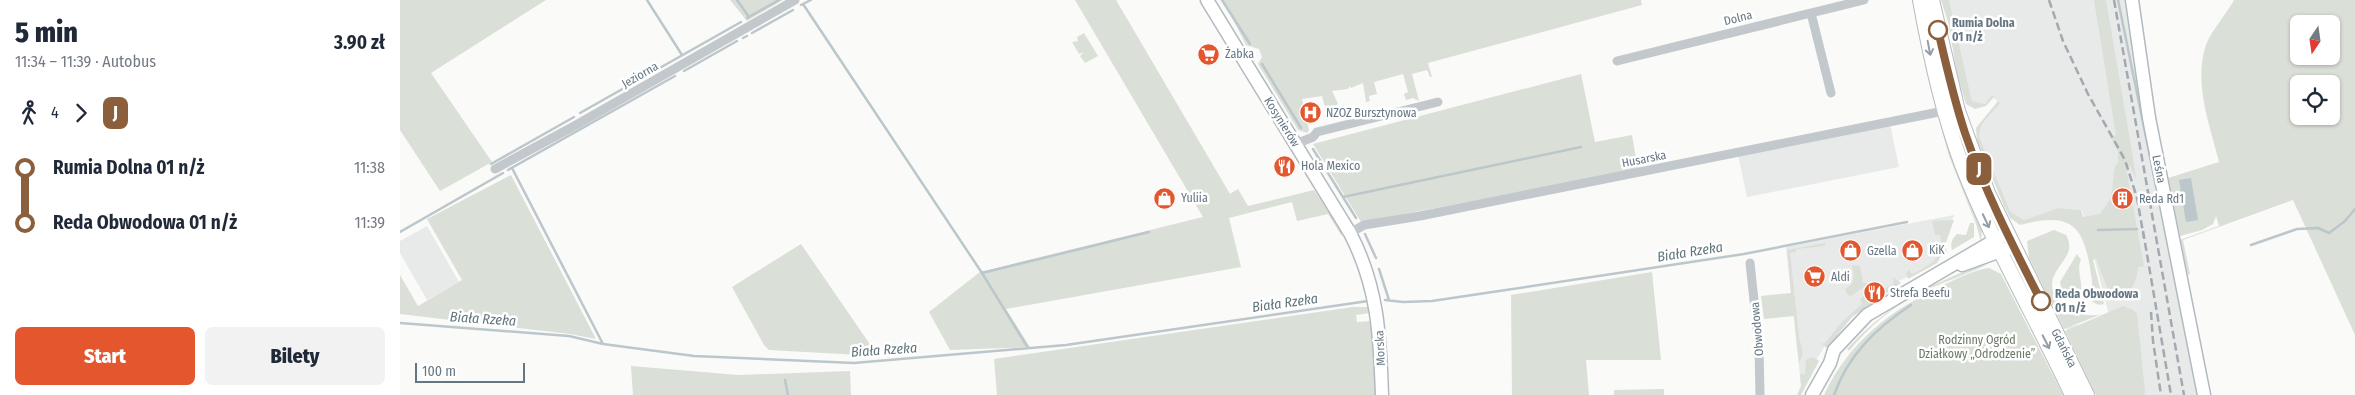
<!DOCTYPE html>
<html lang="pl">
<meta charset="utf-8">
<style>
:root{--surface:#fff;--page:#f2f2f3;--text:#1f2937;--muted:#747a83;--accent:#e4572e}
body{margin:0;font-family:"Fira Sans Condensed",sans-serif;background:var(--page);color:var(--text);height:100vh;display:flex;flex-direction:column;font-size:19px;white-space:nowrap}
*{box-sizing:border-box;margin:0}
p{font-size:16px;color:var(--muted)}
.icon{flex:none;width:28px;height:28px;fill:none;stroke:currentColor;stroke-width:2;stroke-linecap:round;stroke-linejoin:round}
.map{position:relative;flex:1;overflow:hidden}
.drawer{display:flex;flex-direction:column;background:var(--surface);width:400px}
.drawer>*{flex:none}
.badge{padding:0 10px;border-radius:8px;font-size:18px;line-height:32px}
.needle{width:32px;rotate:193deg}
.controls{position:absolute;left:1890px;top:15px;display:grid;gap:10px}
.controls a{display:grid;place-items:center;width:50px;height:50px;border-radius:8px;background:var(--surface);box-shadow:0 1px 4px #0004;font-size:25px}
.scale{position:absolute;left:15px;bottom:12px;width:110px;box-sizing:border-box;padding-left:5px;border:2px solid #657683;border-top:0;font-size:14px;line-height:18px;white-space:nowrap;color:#657683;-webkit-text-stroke:4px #fff;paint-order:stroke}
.map>.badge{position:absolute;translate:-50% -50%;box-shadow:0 0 0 2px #fff}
.legs{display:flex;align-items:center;gap:8px;height:55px;padding:0 15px;font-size:16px}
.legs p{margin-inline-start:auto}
.overview{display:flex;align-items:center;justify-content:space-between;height:85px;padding:0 15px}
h1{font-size:28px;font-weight:800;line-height:38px}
.primary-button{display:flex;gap:10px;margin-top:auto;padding:10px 15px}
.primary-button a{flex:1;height:58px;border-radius:8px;background:var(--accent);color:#fff;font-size:20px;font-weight:800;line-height:58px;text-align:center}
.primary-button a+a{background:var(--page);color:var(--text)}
ul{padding:0 15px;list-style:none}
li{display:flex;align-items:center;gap:18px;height:55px;font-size:19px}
li i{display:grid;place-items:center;width:8px;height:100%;margin:0 6px;background:currentColor}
li i::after{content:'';width:12px;height:12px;margin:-6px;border:4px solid;border-radius:50%;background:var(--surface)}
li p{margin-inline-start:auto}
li:first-child i{background:linear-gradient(#0000 50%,currentColor 0)}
li:last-child i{background:linear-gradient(currentColor 50%,#0000 0)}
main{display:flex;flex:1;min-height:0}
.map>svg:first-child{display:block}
.built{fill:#e8e9e9}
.green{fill:#dadfd7;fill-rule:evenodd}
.water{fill:#bbc7cb}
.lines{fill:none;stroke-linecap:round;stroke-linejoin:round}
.stream{stroke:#bbc7cb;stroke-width:2.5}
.secondary-casing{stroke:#b3babf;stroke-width:15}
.primary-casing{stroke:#b5babe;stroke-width:16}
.street{stroke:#c3c8cc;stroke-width:9}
.secondary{stroke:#fff;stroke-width:12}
.primary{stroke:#fff;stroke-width:14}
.rail{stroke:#a2aab0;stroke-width:2.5;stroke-dasharray:8 4;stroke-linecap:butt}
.oneway{stroke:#939fa8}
.line-1-casing{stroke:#fff;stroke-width:11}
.line-1{stroke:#8b5e3c;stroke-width:8}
.stop-1-dot{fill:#fff;stroke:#8b5e3c;stroke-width:2.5}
.labels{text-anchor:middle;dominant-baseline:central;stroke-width:5;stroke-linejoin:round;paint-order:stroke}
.street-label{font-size:12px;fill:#657683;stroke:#fff}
.stop-label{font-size:12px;font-weight:bold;fill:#657683;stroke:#fff;text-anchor:start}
.poi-label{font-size:12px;fill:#657683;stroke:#fff;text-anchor:start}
.park-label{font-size:12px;fill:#687a64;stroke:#fff}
.water-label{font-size:14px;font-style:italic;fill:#60757c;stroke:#fff}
</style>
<main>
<section class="drawer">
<div class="overview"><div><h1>5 min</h1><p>11:34 – 11:39 · Autobus</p></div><b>3.90 zł</b></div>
<div class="legs"><svg class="icon" aria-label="walk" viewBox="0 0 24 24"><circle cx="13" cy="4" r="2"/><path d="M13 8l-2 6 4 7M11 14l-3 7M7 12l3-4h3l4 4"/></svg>4<svg class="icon" aria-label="forward" viewBox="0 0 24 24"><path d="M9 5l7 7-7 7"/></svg><b class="badge" style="background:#8b5e3c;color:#fff">J</b></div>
<ul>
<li><i style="color:#8b5e3c"></i><b>Rumia Dolna 01 n/ż</b><p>11:38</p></li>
<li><i style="color:#8b5e3c"></i><b>Reda Obwodowa 01 n/ż</b><p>11:39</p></li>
</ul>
<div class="primary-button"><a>Start</a><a>Bilety</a></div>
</section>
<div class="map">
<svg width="1955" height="395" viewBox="0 0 1955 395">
<rect width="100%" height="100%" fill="#fafaf8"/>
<path class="built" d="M1549 0H1727L1800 395H1696L1666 327 1710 319 1682 210 1658 208 1624 220 1610 211 1579 136V131L1588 117 1600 104 1592 96 1585 104 1572 101Z
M1490 124 1499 167 1347 197 1338 155Z
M1554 215 1536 263 1499 281 1462 305 1427 342 1401 386 1386 247Z
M27 226 59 282 27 300 0 253V241Z"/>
<path class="green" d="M0 0H146L31 73 92 162 40 191 0 130Z
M330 0H383L347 21Z
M675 0H716L830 194 838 189 848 206 914 190 944 234 941 235 928 214 897 221 892 202 829 218 841 267 606 309 630 347 550 350 529 312 580 272 803 217Z
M823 0H1241L1242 5 1028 63 1032 77H1030L1027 70 1012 74 1019 101 1013 98 1006 100 1004 94 1008 92 1003 74 974 82 977 94 969 96 970 101 966 102 963 83 951 88 950 86 948 89 932 91 938 104 936 105 937 111 951 108 952 113 937 116 934 105 928 107 930 113 927 114 922 96 902 99 909 130 907 133 898 130 858 64 862 57 859 49 846 45Z
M1541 0H1549L1572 101 1585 104 1592 95 1594 97 1586 106 1575 109 1566 104 1557 75 1549 25Z
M1694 0H1706L1735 170 1736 180 1730 166 1726 167 1744 266 1738 267C1737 284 1729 297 1712 300L1696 259 1693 260 1704 304C1699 306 1695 304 1691 300 1690 293 1693 288 1692 281 1685 228 1675 210 1620 225L1610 218 1604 206 1577 141 1576 128 1598 101 1600 104C1592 113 1579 124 1579 136L1610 211 1624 220 1658 208 1681 210 1683 217 1700 214 1711 198 1715 166 1718 163V151L1711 138 1716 135Z
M1834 0H1955V335L1893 200 1783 240 1790 274 1788 275 1780 240 1819 226 1816 216 1813 224 1802 230 1780 236 1768 178 1819 162C1810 126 1793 82 1806 45 1810 33 1827 13 1834 0ZM1899 24H1931V56H1899ZM1899 84H1931V116H1899Z
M684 33 698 56 685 63 680 56 684 52 679 54 672 42 678 41 677 37Z
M1181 74 1195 142 1232 135 1238 170 961 222 913 144Z
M1540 123 1559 177 1582 229 1581 242 1576 224 1549 156Z
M111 175 196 339 170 334 0 314V275L18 306 62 280 27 219Z
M1554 220 1545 245 1547 253 1541 256 1537 263 1508 279 1506 273 1509 270 1512 274C1529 266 1546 257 1540 235H1535L1532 221Z
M1570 223H1574V237L1552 250C1550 244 1552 238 1557 234L1566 235Z
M1654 230 1666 235C1678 256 1653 265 1652 284 1652 308 1683 319 1702 314L1664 329 1629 258 1627 241Z
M1425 243V246L1396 249V252L1390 253 1399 337 1403 353 1399 363 1394 316 1364 319 1361 296 1391 293 1387 250Z
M401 244 478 356 369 350 364 345 332 287Z
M1677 254 1681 260C1676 270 1683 282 1681 293 1674 299 1668 298 1662 292L1660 282Z
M1587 264C1583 268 1531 287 1520 293 1492 307 1469 327 1449 351L1447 349C1476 317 1508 296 1547 279 1560 273 1573 267 1587 264Z
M1452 265 1460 266 1463 283H1469L1451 296 1447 294 1445 289C1456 283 1454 276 1452 265Z
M1589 268 1601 274 1663 395H1424C1449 342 1490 310 1542 286 1556 279 1573 270 1589 268Z
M1252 272 1261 360H1186L1189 395H1112L1111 295Z
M1493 277 1501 283 1452 317 1427 348 1419 342 1424 344 1442 322 1462 304 1460 299 1469 292 1473 296 1494 283Z
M1723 306 1733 310 1737 314 1745 392 1744 395H1696L1665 331Z
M953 307H969L970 313 956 315 957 322 972 321 976 395H597L594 359Z
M1413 357 1419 361 1401 395H1397L1401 386 1400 374H1405L1406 360Z
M231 366 338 375 450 371 451 395H233Z
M1264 389V395H1214V390Z"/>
<path class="water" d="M1791 178 1798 220 1786 222 1779 180Z"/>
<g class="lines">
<path class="stream" d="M247 0 282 55
M337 0 349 17
M822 0 850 44
M1718 0 1756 186
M403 4 582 273 628 348
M401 5 411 0
M347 18 379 0
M352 33 393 10
M343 38 347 36
M862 64 901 128
M284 71 337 41
M180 113 341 22
M913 149 956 218
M91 164 174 117
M112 168 203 344
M108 170 275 76
M943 197 1181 147
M1698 230 1737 229
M0 232 103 173
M965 234 976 258
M1851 245 1897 229 1918 228 1929 233 1945 221 1955 209
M979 269 989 300
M582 273 749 232
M985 300 1003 302 1032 301 1106 290 1344 254 1507 222
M0 323 169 336 203 344 294 356 454 363 666 345 968 301
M385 380 388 395
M1434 395C1448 355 1476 328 1511 305"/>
<defs>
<path id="secondary" d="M807 0 950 233C978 287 980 335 982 395
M1732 0 1749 118 1804 395
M1562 265 1609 248
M1412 395 1430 363 1434 350 1467 315 1602 236"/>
<path id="primary" d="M1520 0C1530 56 1542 112 1562 165 1593 245 1636 318 1672 395
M1532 0 1558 111 1588 193 1687 395"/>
</defs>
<use href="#secondary" class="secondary-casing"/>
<use href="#primary" class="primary-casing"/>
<path class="street" d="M1411 13 1431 93
M1217 61 1464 0
M896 144 913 137 917 132 1038 102
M95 169 176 125 395 0
M950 233 964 225 1020 216 1544 111
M1350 263 1359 347 1360 395"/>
<use href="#secondary" class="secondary"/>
<use href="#primary" class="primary"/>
<path class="rail" d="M1649 0 1663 41 1688 94 1725 160 1737 198 1744 238
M1714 0 1784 395
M1743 231 1771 395
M1751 312 1753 341 1761 395"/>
</g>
<defs><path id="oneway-shaft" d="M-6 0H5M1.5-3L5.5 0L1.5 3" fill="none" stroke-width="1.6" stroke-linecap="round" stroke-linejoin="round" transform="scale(1.25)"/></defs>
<g class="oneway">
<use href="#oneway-shaft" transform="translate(1529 48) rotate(79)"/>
<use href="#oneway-shaft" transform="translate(1586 221) rotate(65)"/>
<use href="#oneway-shaft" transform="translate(1646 342) rotate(63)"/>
</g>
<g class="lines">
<defs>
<path id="line-1" d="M1538 30C1546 65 1554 100 1565 133 1585 192 1613 246 1641 301"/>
</defs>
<use href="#line-1" class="line-1-casing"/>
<use href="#line-1" class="line-1"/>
</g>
<defs>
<symbol id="supermarket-disc" viewBox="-11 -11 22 22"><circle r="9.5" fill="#e4572e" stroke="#fff"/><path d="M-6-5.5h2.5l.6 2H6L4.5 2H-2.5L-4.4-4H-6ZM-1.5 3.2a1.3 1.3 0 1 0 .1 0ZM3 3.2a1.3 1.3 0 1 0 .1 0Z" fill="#fff"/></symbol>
<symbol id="hospital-disc" viewBox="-11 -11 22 22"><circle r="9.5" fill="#e4572e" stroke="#fff"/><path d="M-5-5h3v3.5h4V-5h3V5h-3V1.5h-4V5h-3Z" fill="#fff"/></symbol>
<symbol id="restaurant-disc" viewBox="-11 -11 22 22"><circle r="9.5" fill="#e4572e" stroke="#fff"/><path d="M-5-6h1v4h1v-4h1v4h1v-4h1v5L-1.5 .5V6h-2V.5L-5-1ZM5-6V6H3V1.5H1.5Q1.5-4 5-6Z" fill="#fff"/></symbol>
<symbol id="shop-disc" viewBox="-11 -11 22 22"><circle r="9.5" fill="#e4572e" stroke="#fff"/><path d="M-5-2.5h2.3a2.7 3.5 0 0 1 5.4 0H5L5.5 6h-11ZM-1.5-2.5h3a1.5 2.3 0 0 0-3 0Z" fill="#fff"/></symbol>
<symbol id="building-disc" viewBox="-11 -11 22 22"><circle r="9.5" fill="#e4572e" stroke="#fff"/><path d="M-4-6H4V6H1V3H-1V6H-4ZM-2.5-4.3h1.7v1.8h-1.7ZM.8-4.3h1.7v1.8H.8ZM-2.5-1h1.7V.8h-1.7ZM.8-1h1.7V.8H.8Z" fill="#fff"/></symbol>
</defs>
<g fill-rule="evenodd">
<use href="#supermarket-disc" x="796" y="42" width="25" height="25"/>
<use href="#hospital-disc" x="898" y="100" width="25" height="25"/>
<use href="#restaurant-disc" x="872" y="154" width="25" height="25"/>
<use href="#shop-disc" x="752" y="186" width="25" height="25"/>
<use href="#building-disc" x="1710" y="186" width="25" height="25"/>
<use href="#shop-disc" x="1500" y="238" width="25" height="25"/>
<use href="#shop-disc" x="1438" y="238" width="25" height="25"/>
<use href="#supermarket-disc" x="1402" y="264" width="25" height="25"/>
<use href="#restaurant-disc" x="1462" y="280" width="25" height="25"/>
</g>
<g class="stop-1-dot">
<circle cx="1538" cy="30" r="9"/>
<circle cx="1641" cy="301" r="9"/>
</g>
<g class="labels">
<g class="street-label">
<text transform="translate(1338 18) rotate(-14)">Dolna</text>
<text transform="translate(240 75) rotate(-30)">Jeziorna</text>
<text transform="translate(882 122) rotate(58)">Kosynierów</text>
<text transform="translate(1244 159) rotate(-11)">Husarska</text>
<text transform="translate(1759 169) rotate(79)">Leśna</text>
<text transform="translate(1357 329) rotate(-95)">Obwodowa</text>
<text transform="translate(980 348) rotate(-93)">Morska</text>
<text transform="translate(1664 348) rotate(63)">Gdańska</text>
</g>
<g class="stop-label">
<text x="1552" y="23">Rumia Dolna<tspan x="1552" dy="14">01 n/ż</tspan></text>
<text x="1655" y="294">Reda Obwodowa<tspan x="1655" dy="14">01 n/ż</tspan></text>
</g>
<g class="poi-label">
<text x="825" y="54">Żabka</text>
<text x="926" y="113">NZOZ Bursztynowa</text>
<text x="901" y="166">Hola Mexico</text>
<text x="781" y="198">Yuliia</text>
<text x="1739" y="199">Reda Rd1</text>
<text x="1529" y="250">KiK</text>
<text x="1467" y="251">Gzella</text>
<text x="1431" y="277">Aldi</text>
<text x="1490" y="293">Strefa Beefu</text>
</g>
<g class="park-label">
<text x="1577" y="340">Rodzinny Ogród<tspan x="1577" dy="14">Działkowy „Odrodzenie”</tspan></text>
</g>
<g class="water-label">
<text transform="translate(1290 252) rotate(-9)">Biała Rzeka</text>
<text transform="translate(885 303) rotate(-8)">Biała Rzeka</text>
<text transform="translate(83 319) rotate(4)">Biała Rzeka</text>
<text transform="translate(484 350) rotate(-4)">Biała Rzeka</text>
</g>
</g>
</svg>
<div class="controls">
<a><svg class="needle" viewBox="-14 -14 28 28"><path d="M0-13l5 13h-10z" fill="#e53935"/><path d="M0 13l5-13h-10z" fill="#747a83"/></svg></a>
<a><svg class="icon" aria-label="locate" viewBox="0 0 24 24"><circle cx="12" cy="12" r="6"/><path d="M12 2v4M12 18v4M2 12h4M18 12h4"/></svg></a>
</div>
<div class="scale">100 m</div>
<b class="badge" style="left:1579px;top:169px;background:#8b5e3c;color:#fff">J</b>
</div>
</main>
